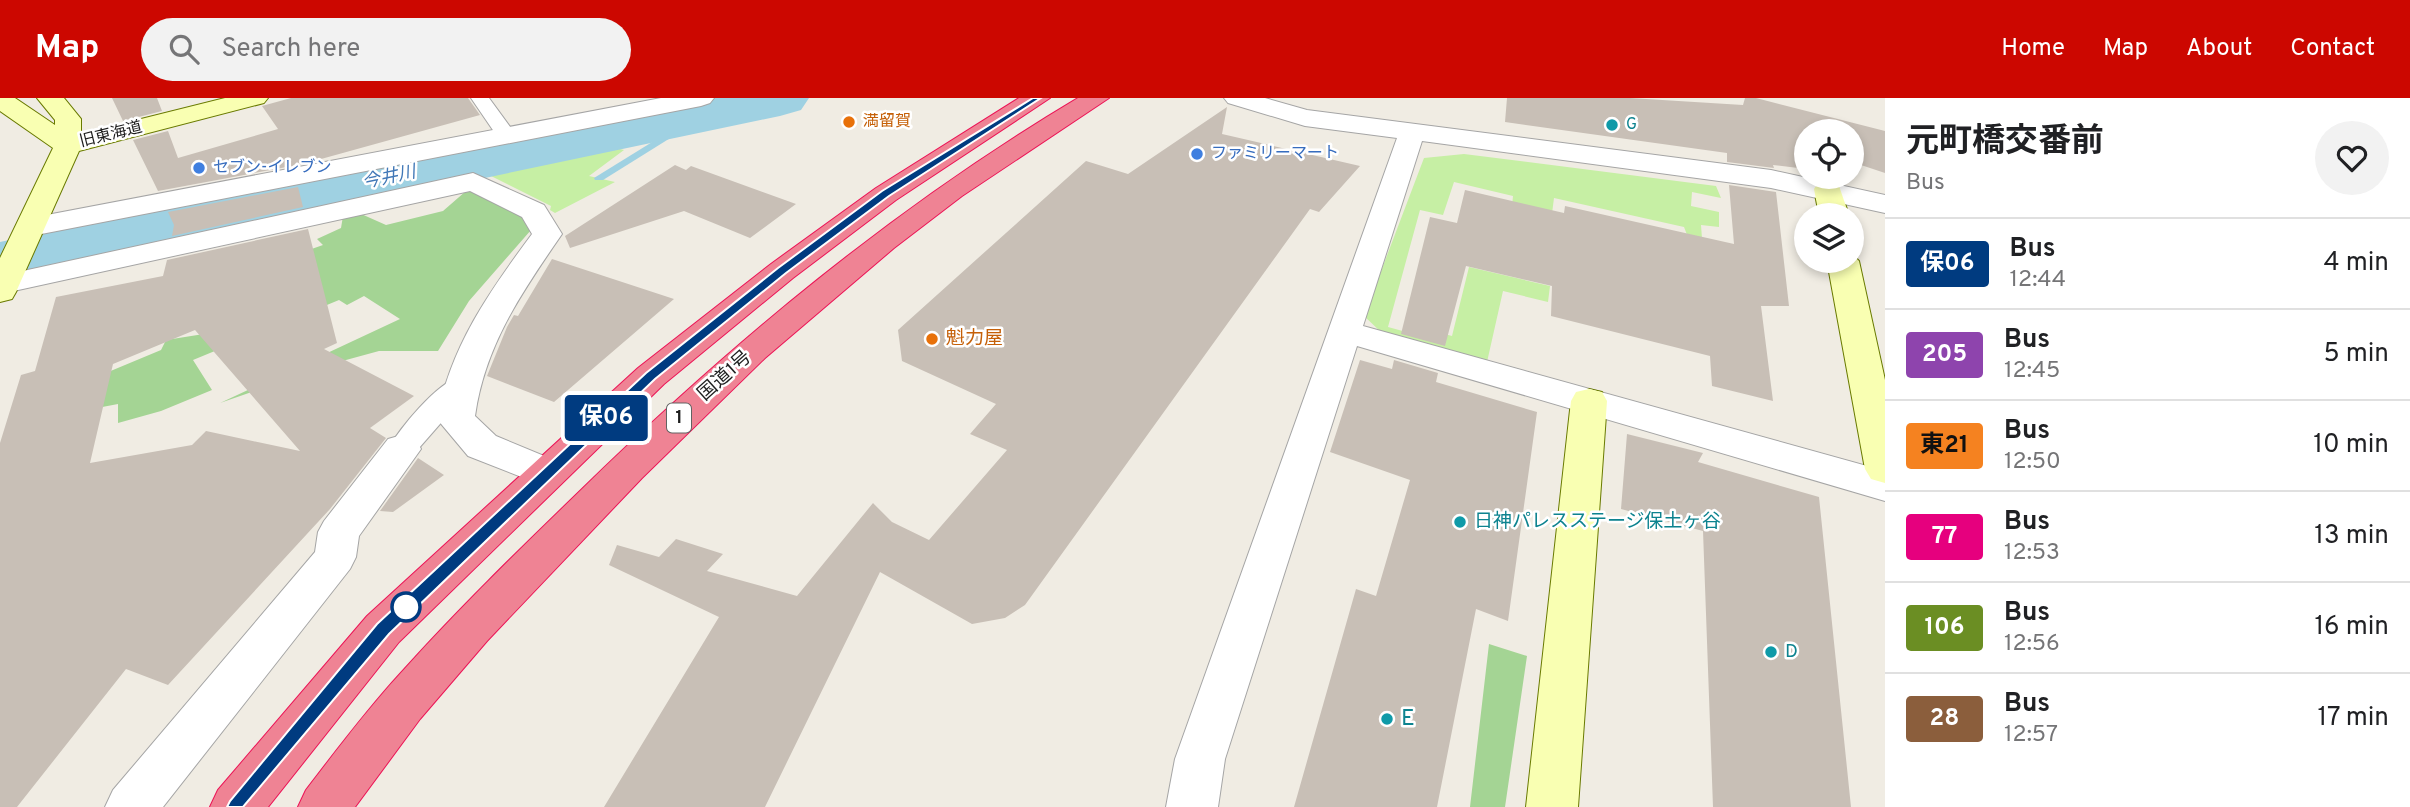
<!DOCTYPE html>
<meta charset="utf-8">
<style>
:root{--surface:#fff;--page:#f2f2f2;--text:#202124;--muted:#757577;--line:#e0e0e0;--accent:#cc0700}
body{margin:0;font-family:Overpass,"Noto Sans JP",sans-serif;background:var(--page);color:var(--text);height:100vh;display:flex;flex-direction:column;font-size:26px;white-space:nowrap}
*{box-sizing:border-box;margin:0}
p{font-size:23px;color:var(--muted)}
.icon{flex:none;width:38px;height:38px;fill:none;stroke:currentColor;stroke-width:2;stroke-linecap:round;stroke-linejoin:round}
.map{position:relative;flex:1;overflow:hidden}
.sheet{display:flex;flex-direction:column;background:var(--surface);width:525px}
.sheet>*{flex:none}
.badge{padding:0 14px;border-radius:5px;font-size:24px;line-height:46px}
.tools{position:absolute;left:1794px;top:21px;display:grid;gap:14px}
.tools a{display:grid;place-items:center;width:70px;height:70px;border-radius:50%;background:var(--surface);box-shadow:0 4px 10px #0003;font-size:35px}
.map>.badge{position:absolute;translate:-50% -50%;box-shadow:0 0 0 4px #fff}
.round{display:grid;place-items:center;flex:none;width:74px;height:74px;border-radius:37px;background:var(--page)}
.head{display:flex;align-items:center;justify-content:space-between;height:119px;padding:0 21px}
h1{font-size:33px;font-weight:700;line-height:52px}
ul{padding:0;list-style:none}
li{display:flex;align-items:center;gap:21px;height:91px;padding:0 21px;border-top:2px solid var(--line)}
li div{flex:1}
li b{display:block;font-size:26px}
li em{font-style:normal}
li .badge{min-width:77px;font-weight:700;text-align:center}
header{display:flex;align-items:center;gap:42px;box-sizing:border-box;height:98px;padding:0 35px;background:var(--accent);color:#fff}
header strong{font-size:33px}
nav{display:flex;gap:38px;margin-inline-start:auto;font-size:24px}
.search{width:490px;height:63px;background:var(--page);display:flex;align-items:center;gap:18px;box-sizing:border-box;padding:0 24px;border-radius:38px;color:var(--muted);font-size:26px}
main{display:flex;flex:1;min-height:0}
.map>svg:first-child{display:block}
.grass{fill:#c6efa4}
.forest{fill:#a4d494}
.lines{fill:none;stroke-linecap:round;stroke-linejoin:round}
.stream{fill:#9fd1e2;fill-rule:evenodd}
.river{fill:#9fd1e2;fill-rule:evenodd}
.building{fill:#c8bfb6;fill-rule:evenodd}
.lane-casing{stroke:#a5a5a5;stroke-width:2}
.street-casing{stroke:#a5a5a5;stroke-width:2}
.secondary-casing{stroke:#697a00;stroke-width:2}
.highway-casing{stroke:#ec1356;stroke-width:2}
.lane{fill:#fff;fill-rule:evenodd}
.street{fill:#fff;fill-rule:evenodd}
.secondary{fill:#f9ffb2;fill-rule:evenodd}
.highway{fill:#ef8394;fill-rule:evenodd}
.line{fill:#003b80;stroke:#fff;stroke-width:2}
.food-dot{fill:#e8710a;stroke:#fff;stroke-width:2.5}
.culture-dot{fill:#0f9aa8;stroke:#fff;stroke-width:2.5}
.shop-dot{fill:#3f7fe0;stroke:#fff;stroke-width:2.5}
.stop-dot{fill:#fff;stroke:#003b80;stroke-width:3.5}
.labels{text-anchor:middle;dominant-baseline:central;stroke-width:5;stroke-linejoin:round;paint-order:stroke}
.far-food-label{font-size:16px;fill:#c56008;stroke:#fff;text-anchor:start}
.far-culture-label{font-size:16px;fill:#0d838f;stroke:#fff;text-anchor:start}
.far-street-label{font-size:16px;fill:#1e1e1e;stroke:#fff}
.far-shop-label{font-size:16px;fill:#366cbe;stroke:#fff;text-anchor:start}
.far-water-label{font-size:18px;font-style:italic;fill:#4178b7;stroke:#fff}
.shield{fill:#fff;stroke:#626262;stroke-width:2}
.shield-label{font-size:18px;font-weight:bold;fill:#1e1e1e}
.food-label{font-size:19px;fill:#c56008;stroke:#fff;text-anchor:start}
.street-label{font-size:19px;fill:#1e1e1e;stroke:#fff}
.culture-label{font-size:19px;fill:#0d838f;stroke:#fff;text-anchor:start}
.near-culture-label{font-size:23px;fill:#0d838f;stroke:#fff;text-anchor:start}
</style>
<header>
<strong>Map</strong>
<div class="search"><svg class="icon" aria-label="search" viewBox="0 0 24 24"><circle cx="10" cy="10" r="6"/><path d="M15 15l6 6"/></svg>Search here</div>
<nav><a>Home</a><a>Map</a><a>About</a><a>Contact</a></nav>
</header>
<main>
<div class="map">
<svg width="1885" height="709" viewBox="0 0 1885 709">
<rect width="100%" height="100%" fill="#f0ece3"/>
<path class="grass" d="M604 47 624 52 589 78 615 84 555 115 550 112 551 108 487 76 489 72Z
M1464 56 1716 88 1721 100 1692 94 1691 108 1719 114V129L1701 127 1703 154 1693 152 1684 129 1554 100 1550 131 1507 157 1513 98 1454 84 1443 117 1420 112 1388 229 1421 238 1426 231 1452 238 1469 169 1550 188 1548 204 1503 193 1487 264 1382 235 1364 218 1424 60Z"/>
<path class="forest" d="M466 93H474L525 118 531 132 469 203 438 253H379L335 265 220 305 400 221 364 198 347 207 339 202 193 262 212 292 161 313 118 325V306L97 310 101 277 161 252 166 242 229 232 303 154 323 147 317 141 341 130 343 118 359 115 386 127 443 113Z
M1489 546 1527 558 1505 709H1470Z"/>
<g class="lines">
<path class="stream" d="M704 12 712 14 603 82H595L594 80Z"/>
<path class="river" d="M692 0H809L801 12 780 18 270 125 0 188V144L270 85Z"/>
</g>
<path class="building" d="M112 0H157L162 13 123 23Z
M291 0H468L480 17 303 66 158 93 133 42 168 33 178 60 278 31 262 8Z
M1507 0H1630L1743 7 1745 0H1756L1885 33V75L1852 64V33H1806V71L1773 67 1774 70 1727 64V55L1505 24Z
M1227 9 1222 36 1360 68 1319 114 1310 111 1025 507 1005 520 972 526 880 474 765 709H604L719 519 609 467 617 447 659 459 676 441 723 456 707 473 797 498 873 405 892 424 929 442 1007 352 970 336 996 306 902 263 898 232 1086 63 1128 76Z
M675 67 686 72 691 68 796 106 750 140 684 113 570 150 565 138Z
M1729 87 1776 94 1789 208H1761L1773 303 1712 288 1710 258 1551 218 1552 188 1466 168 1445 248 1401 236 1430 119 1457 125 1465 92 1564 115 1565 108 1734 146Z
M298 89 303 109 172 138 174 127 168 114Z
M308 131 337 245 324 251 414 298 370 330 386 340 330 411 168 587 126 571 17 709H0V345L21 277 35 273 56 199 163 178 167 162ZM195 232 300 353 206 333 192 347 90 365 113 266Z
M552 161 674 201 554 304 487 278 507 229 514 217 518 218Z
M1360 262 1392 271 1394 262 1438 275 1436 284 1537 314 1508 523 1476 511 1437 709H1294L1356 491 1376 498 1410 382 1330 354Z
M1627 336 1703 355 1698 364 1819 399 1851 709H1713L1703 433 1621 411Z
M418 360 444 377 393 414 380 413Z"/>
<g class="lines">
<defs>
<path id="lane" d="M471 0H489L516 37 513 41H499Z
M459 279 468 282 472 288 468 294 412 358 402 361 392 358 388 351C400 330 436 286 459 279Z"/>
<path id="street" d="M661 0H714L710 5 701 8 31 138 20 135 16 129 20 123 31 120Z
M1224 0H1265L1307 12 1771 72 1885 97V115L1771 90 1422 43 1363 228 1885 373V403L1357 248 1225 661 1218 709H1166L1175 661 1397 40 1305 28 1228 5Z
M473 75 544 107 562 136C522 194 485 247 475 318L496 338 561 365 567 375 561 385 547 389 468 358 437 321C450 249 489 194 532 136L522 119 470 93 0 196V178Z
M402 337 416 341 421 351 359 438 356 459 350 471 163 709H105L113 692 315 454 318 434 324 423 388 341Z"/>
<path id="secondary" d="M0 0H15L55 27V22L37 0H64L81 21V36L225 0H268L264 5 79 53 16 194 12 201 0 204V160L53 50 0 13Z
M1828 82 1838 85 1849 117H1819L1814 91 1818 85Z
M1852 156 1859 163 1885 282V385L1871 381 1865 371 1827 163H1852Z
M1589 291 1602 294 1607 303 1578 709H1526L1571 303 1576 294Z"/>
<path id="highway" d="M1019 0H1050L896 102 793 180 664 286 399 544 268 709H210L218 692 367 518 638 270 771 166 876 90Z
M1078 0H1109L962 98 894 150 765 260 642 380 487 543 420 621 355 709H298L306 692C336 653 366 613 399 577 457 512 519 452 581 392 733 244 895 109 1078 0Z"/>
</defs>
<use href="#lane" class="lane-casing"/>
<use href="#street" class="street-casing"/>
<use href="#secondary" class="secondary-casing"/>
<use href="#highway" class="highway-casing"/>
<use href="#lane" class="lane"/>
<use href="#street" class="street"/>
<use href="#secondary" class="secondary"/>
<use href="#highway" class="highway"/>
</g>
<path class="line" d="M1033 0H1041L889 98 786 175 655 281 389 536 243 709H227L230 703 377 526 646 275 778 170 882 93Z"/>
<g class="food-dot">
<circle cx="849" cy="24" r="7"/>
<circle cx="932" cy="241" r="7"/>
</g>
<g class="culture-dot">
<circle cx="1612" cy="27" r="7"/>
<circle cx="1460" cy="424" r="7"/>
<circle cx="1771" cy="554" r="7"/>
<circle cx="1387" cy="621" r="7"/>
</g>
<g class="shop-dot">
<circle cx="1197" cy="56" r="7"/>
<circle cx="199" cy="70" r="7"/>
</g>
<circle class="stop-dot" cx="406" cy="509" r="14"/>
<g class="labels">
<g class="far-food-label">
<text x="863" y="24">満留賀</text>
</g>
<g class="far-culture-label">
<text x="1626" y="27">G</text>
</g>
<g class="far-street-label">
<text transform="translate(111 37) rotate(-14)">旧東海道</text>
</g>
<g class="far-shop-label">
<text x="1211" y="56">ファミリーマート</text>
<text x="213" y="70">セブン-イレブン</text>
</g>
<g class="far-water-label">
<text transform="translate(389 80) rotate(-12)">今井川</text>
</g>
<rect class="shield" x="667" y="305.5" width="24" height="29" rx="5"/>
<g class="shield-label">
<text x="679" y="320">1</text>
</g>
<g class="food-label">
<text x="946" y="241">魁力屋</text>
</g>
<g class="street-label">
<text transform="translate(725 278) rotate(-42)">国道1号</text>
</g>
<g class="culture-label">
<text x="1474" y="424">日神パレスステージ保土ヶ谷</text>
<text x="1785" y="554">D</text>
</g>
<g class="near-culture-label">
<text x="1401" y="621">E</text>
</g>
</g>
</svg>
<div class="tools">
<a><svg class="icon" aria-label="locate" viewBox="0 0 24 24"><circle cx="12" cy="12" r="6"/><path d="M12 2v4M12 18v4M2 12h4M18 12h4"/></svg></a>
<a><svg class="icon" aria-label="layers" viewBox="0 0 24 24"><path d="M12 4l9 5-9 5-9-5zM3 14l9 5 9-5"/></svg></a>
</div>
<b class="badge" style="left:606px;top:320px;background:#003b80;color:#fff">保06</b>
</div>
<section class="sheet">
<div class="head"><div><h1>元町橋交番前</h1><p>Bus</p></div><a class="round"><svg class="icon" aria-label="heart" viewBox="0 0 24 24"><path d="M12 20l-8-8c-3-5 5-10 8-4 3-6 11-1 8 4z"/></svg></a></div>
<ul>
<li><span class="badge" style="background:#003b80;color:#fff">保06</span><div><b>Bus</b><p>12:44</p></div><em>4 min</em></li>
<li><span class="badge" style="background:#8e44ad;color:#fff">205</span><div><b>Bus</b><p>12:45</p></div><em>5 min</em></li>
<li><span class="badge" style="background:#f58220;color:#111">東21</span><div><b>Bus</b><p>12:50</p></div><em>10 min</em></li>
<li><span class="badge" style="background:#e6007e;color:#fff">77</span><div><b>Bus</b><p>12:53</p></div><em>13 min</em></li>
<li><span class="badge" style="background:#6b8e23;color:#fff">106</span><div><b>Bus</b><p>12:56</p></div><em>16 min</em></li>
<li><span class="badge" style="background:#8b5e3c;color:#fff">28</span><div><b>Bus</b><p>12:57</p></div><em>17 min</em></li>
</ul>
</section>
</main>
